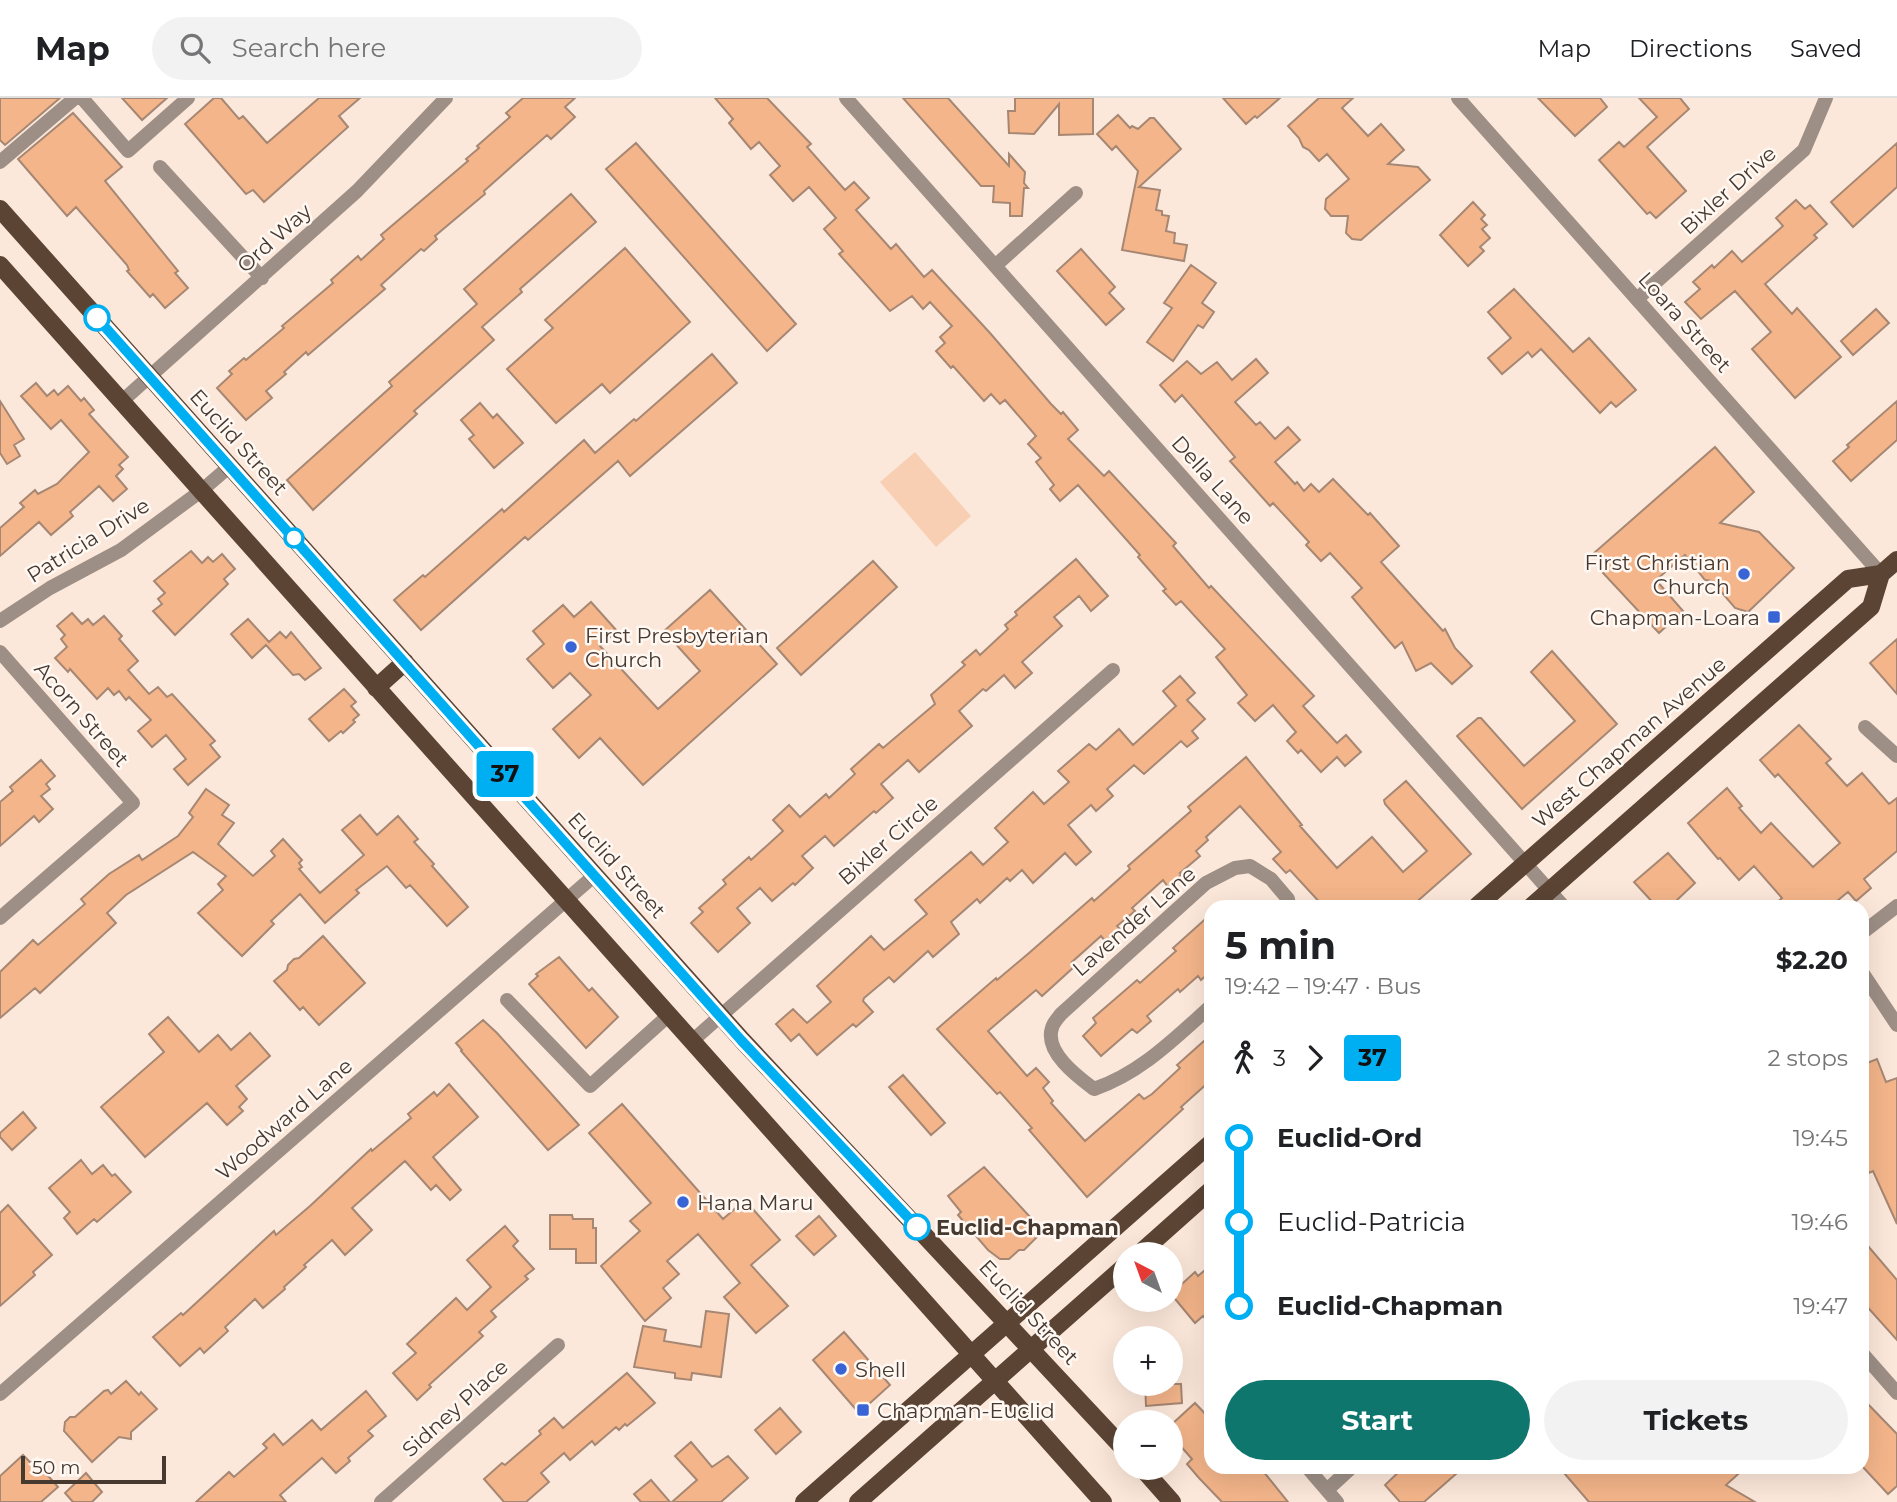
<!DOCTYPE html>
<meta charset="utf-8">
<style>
:root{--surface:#fff;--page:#f2f2f2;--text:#202124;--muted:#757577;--line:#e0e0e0;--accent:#0f766e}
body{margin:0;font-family:Montserrat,sans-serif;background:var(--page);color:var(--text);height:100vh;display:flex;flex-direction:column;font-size:26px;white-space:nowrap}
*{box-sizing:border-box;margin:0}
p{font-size:23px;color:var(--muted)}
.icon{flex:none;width:38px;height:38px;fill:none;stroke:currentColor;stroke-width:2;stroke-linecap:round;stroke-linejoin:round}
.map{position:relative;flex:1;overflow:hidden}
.details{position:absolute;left:1204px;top:802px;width:665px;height:574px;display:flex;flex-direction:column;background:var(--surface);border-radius:21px;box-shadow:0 7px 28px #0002}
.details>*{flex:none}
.badge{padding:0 14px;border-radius:5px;font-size:24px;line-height:46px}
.needle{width:46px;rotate:319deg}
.fabs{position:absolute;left:1113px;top:1144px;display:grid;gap:14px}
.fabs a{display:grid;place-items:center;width:70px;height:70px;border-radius:50%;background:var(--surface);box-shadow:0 7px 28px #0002;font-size:35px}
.scale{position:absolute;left:21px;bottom:18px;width:145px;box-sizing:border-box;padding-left:7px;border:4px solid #463930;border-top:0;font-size:19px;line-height:24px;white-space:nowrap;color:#463930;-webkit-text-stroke:5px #fff8f3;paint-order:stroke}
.map>.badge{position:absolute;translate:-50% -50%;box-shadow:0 0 0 4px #fff}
.legs{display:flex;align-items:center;gap:10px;height:77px;padding:0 21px;font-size:23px}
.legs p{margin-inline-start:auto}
.head{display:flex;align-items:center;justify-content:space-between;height:119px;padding:0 21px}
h1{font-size:38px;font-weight:700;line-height:52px}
.cta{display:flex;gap:14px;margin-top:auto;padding:14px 21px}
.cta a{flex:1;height:80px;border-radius:42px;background:var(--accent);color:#fff;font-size:28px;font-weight:700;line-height:80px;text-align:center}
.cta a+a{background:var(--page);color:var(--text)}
ul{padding:0 21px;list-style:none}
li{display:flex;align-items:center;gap:24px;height:84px;font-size:26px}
li i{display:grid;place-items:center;width:10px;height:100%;margin:0 9px;background:currentColor}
li i::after{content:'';width:18px;height:18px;margin:-9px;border:5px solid;border-radius:50%;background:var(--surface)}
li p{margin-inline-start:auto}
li:first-child i{background:linear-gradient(#0000 50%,currentColor 0)}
li:last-child i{background:linear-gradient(currentColor 50%,#0000 0)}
header{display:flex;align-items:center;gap:42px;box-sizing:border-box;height:98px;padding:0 35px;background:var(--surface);border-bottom:2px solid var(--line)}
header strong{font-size:33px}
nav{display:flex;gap:38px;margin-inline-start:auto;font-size:24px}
.search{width:490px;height:63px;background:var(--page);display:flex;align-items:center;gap:18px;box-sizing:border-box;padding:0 24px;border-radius:38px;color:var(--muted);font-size:26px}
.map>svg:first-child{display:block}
.green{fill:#f9cfb3}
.building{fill:#f4b58a;stroke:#a68773;stroke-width:2}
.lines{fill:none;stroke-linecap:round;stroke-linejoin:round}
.minor{stroke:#9d8f86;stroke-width:14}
.tertiary{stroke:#9d8f86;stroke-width:14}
.primary{stroke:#5b4434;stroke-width:18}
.line-1-casing{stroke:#fff;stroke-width:16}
.line-1{stroke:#00aff2;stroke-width:10}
.stop-1-dot{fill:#fff;stroke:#00aff2;stroke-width:3.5}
.poi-dot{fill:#3964d5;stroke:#fff8f3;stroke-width:2.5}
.labels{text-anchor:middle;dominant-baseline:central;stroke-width:5;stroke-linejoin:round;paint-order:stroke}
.street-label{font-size:21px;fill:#463930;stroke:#fff8f3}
.poi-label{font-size:21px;fill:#463930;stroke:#fff8f3;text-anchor:start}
.stop-label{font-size:21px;font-weight:bold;fill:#463930;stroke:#fff8f3;text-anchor:start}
</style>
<header>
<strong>Map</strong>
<div class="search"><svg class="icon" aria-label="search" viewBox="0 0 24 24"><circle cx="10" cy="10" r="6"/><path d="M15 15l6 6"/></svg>Search here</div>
<nav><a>Map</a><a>Directions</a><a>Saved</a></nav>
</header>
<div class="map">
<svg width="1897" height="1404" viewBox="0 0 1897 1404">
<rect width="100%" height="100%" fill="#fce8da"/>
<path class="green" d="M915 354 971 418 936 449 880 384Z"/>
<path class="building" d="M0 0H60L5 47 0 42Z
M122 0H167L142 22Z
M214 0H221L239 21 243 18 267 45 319 0H360L339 18 348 29 264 104 253 92 246 96 185 26Z
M523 0H575L565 9 575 19 551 41 547 37 484 93 485 96 435 138 437 141 424 153 421 151 381 187 385 191 308 257 306 254 284 274 286 276 266 293 272 300 246 322 217 290 232 276 229 273 244 260 246 262 284 230 282 228 333 185 331 182 358 158 361 162 384 141 381 137 468 63 466 61 479 50 477 48 510 19 506 15Z
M715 0H767L811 46 807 49 845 92 854 84 869 100 856 112 891 151 896 146 924 179 932 172 990 235 1051 306 1061 316 1063 314 1078 332 1068 341 1104 378 1109 373 1176 445 1173 448 1209 490 1211 488 1314 598 1303 608 1337 645 1346 637 1361 654 1345 668 1337 659 1321 674 1301 652 1298 655 1287 643 1296 634 1273 607 1255 623 1238 605 1247 597 1216 559 1225 551 1181 503 1176 507 1163 493 1166 491 1138 459 1140 457 1078 387 1060 403 1050 391 1054 387 1036 364 1041 360 1028 346 1036 338 1005 302 1000 306 991 296 984 303 953 268 951 270 936 253 945 245 940 239 952 228 930 204 923 211 912 198 890 213 839 156 843 153 824 131 836 120 809 89 793 103 770 77 780 68 759 44 751 51 729 25 733 21Z
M903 0H948L1009 68V56L1025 74 1024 85 1028 90H1024L1022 118H1010V105L993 104 994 88H981Z
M1015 0H1093V36L1059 37V6L1034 36 1009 35 1008 13H1015Z
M1223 0H1280L1257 20 1255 18 1246 26Z
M1319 0H1353L1342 10 1368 38 1381 26 1404 52 1388 66 1418 69 1430 82 1361 142 1352 141 1346 135 1348 118H1331L1325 111 1326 101 1349 81 1327 56 1319 63 1309 52 1303 49 1299 40 1288 28Z
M1538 0H1600L1607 9 1575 38Z
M1639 0H1680L1689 11 1647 49 1686 93 1656 120 1650 114 1647 116 1599 62 1619 44 1624 49 1657 19Z
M73 15 122 69 105 83 178 173 175 175 188 190 165 210 153 196 150 199 127 173 129 172 127 167 76 109 67 118 18 61Z
M1118 17 1130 30 1132 28 1138 31 1150 20H1154L1181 51 1139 89 1160 92 1156 112 1162 113V117L1169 118 1166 133 1175 135 1174 145 1187 147 1184 163 1122 152 1138 73 1116 48 1112 52 1097 36Z
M636 45 796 226 767 253 606 71Z
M1897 45V89L1853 129 1831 104Z
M571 96 596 124 520 191 522 194 482 229 494 242 414 313 417 316 313 412 287 382 392 288 389 284 477 206 464 191Z
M1796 102 1805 111 1810 107 1827 126 1814 137 1817 140 1765 186 1792 216 1797 210 1841 259 1795 300 1752 251 1771 234 1735 193 1701 221 1685 204 1700 191 1693 184 1712 167 1714 170 1732 153 1742 164 1783 128 1776 120Z
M1473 104 1485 117 1481 121 1487 127 1482 131 1490 140 1480 149 1484 153 1468 168 1440 137Z
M625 150 690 224 610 295 602 286 556 325 507 271 553 230 545 222Z
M1081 151 1115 189 1109 195 1124 211 1106 227 1057 173Z
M1191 167 1216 185 1202 205 1214 214 1203 230 1198 227 1173 263 1147 244 1172 210 1164 205Z
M1514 191 1573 254 1589 240 1636 292 1616 309 1611 304 1600 315 1541 251 1532 259 1528 254 1502 276 1488 260 1511 240 1488 214Z
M1876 211 1889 225 1853 257 1841 243Z
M712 256 737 285 630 378 618 363 528 442 525 439 421 532 394 502 423 477 425 479 502 411 504 414 584 342 595 355 634 321 636 323Z
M1256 261 1268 275 1235 304 1256 327 1260 324 1275 341 1288 329 1300 342 1275 364 1295 386 1297 384 1304 393 1311 386 1319 394 1333 381 1368 417 1370 415 1399 448 1381 464 1443 533 1445 531 1455 550 1472 568 1452 586 1431 565 1416 573 1402 544 1395 550 1352 499 1362 490 1330 455 1321 463 1306 447 1309 444 1273 405 1270 408 1230 363 1235 359 1182 297 1175 304 1160 287 1187 263 1201 276 1217 264 1232 282Z
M36 285 47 298 54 292 58 297 68 288 81 303 84 300 94 312 89 316 128 359 119 367 123 371 116 378 127 391 113 403 99 388 70 414 73 418 51 437 39 424 0 458V430L24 409 20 405 35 392 38 396 57 386 89 354 61 322 51 331 21 298Z
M0 303 24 341 14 347 20 358 7 366 0 355Z
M1897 303V342L1851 383 1833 363 1849 349 1847 347Z
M480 305 493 320 497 316 523 345 494 370 469 341 474 337 461 322Z
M1715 349 1754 394 1720 425 1759 434 1794 470 1748 514 1735 510 1712 483 1705 482 1685 457 1656 482 1683 513 1659 535 1603 475 1608 469 1594 455Z
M191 453 202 465 208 459 213 464 222 456 235 471 224 481 228 486 175 537 153 513 162 506 158 501 165 495 154 483Z
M1076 461 1108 498 1091 513 1079 498 1054 519 1062 528 1022 564 1032 575 1015 590 1004 577 986 593 983 591 959 613 972 628 919 674 908 662 881 686 893 700 876 715 874 713 834 748 825 738 802 758 813 770 795 787 793 785 772 803 760 790 737 810 750 825 718 854 691 825 703 814 699 810 726 786 723 782 749 759 751 762 783 733 773 722 789 707 800 719 826 696 829 700 855 676 851 671 879 646 883 650 935 606 931 597 965 567 962 564 976 552 980 557 1008 531 1005 527 1017 517 1015 514Z
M873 463 897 489 801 577 777 550Z
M710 492 777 566 643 687 600 640 579 660 553 631 591 597 570 575 553 590 527 561 544 546 533 533 563 507 574 519 591 504 617 533 600 548 658 611 700 573 664 533Z
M72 515 82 526 88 521 93 527 104 518 122 538 119 541 138 563 128 572 149 596 158 589 167 599 172 596 215 643 210 647 220 659 188 687 174 671 186 661 166 637 152 649 138 633 151 622 129 599 126 602 119 593 114 597 108 590 97 601 70 571 68 574 55 560 67 549 61 541 65 537 57 528Z
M248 521 269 544 280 534 286 540 291 534 321 570 305 582 299 576 293 577 266 547 252 560 231 536Z
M1897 541V596L1870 565Z
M1552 553 1617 626 1522 711 1457 638 1478 620H1481L1524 668 1575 623 1531 574Z
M1180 578 1195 595 1187 602 1205 621 1192 633 1198 640 1187 649 1181 643 1144 676 1134 667 1107 691 1113 698 1096 713 1091 707 1068 727 1091 754 1076 767 1065 755 1033 785 1022 772 1010 783 1007 780 980 805 977 801 951 824 959 836 933 859 928 853 894 884 889 879 864 900 863 903 873 914 856 929 853 926 817 957 799 936 791 943 776 926 793 911 807 925 831 904 817 888 871 838 884 852 927 816 915 802 971 754 983 767 1008 744 995 730 1033 694 1044 706 1069 684 1058 673 1089 646 1096 652 1119 631 1133 647 1176 608 1163 593Z
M344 591 356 604 351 608 359 617 353 622 355 624 343 635 341 633 329 643 309 621Z
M1799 627 1831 661 1826 665 1847 688 1862 675 1889 706 1897 700V753L1864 781 1871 790 1856 803 1848 794 1831 808H1773L1782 800 1754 768 1739 782 1720 760 1718 761 1688 725 1727 690 1742 708 1739 710 1761 735 1771 725 1813 769 1840 745 1778 676 1775 679 1760 662Z
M1246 659 1302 727 1300 728 1337 770 1372 739 1403 774 1427 753 1385 706 1384 702 1406 683 1471 756 1412 808H1323L1290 772 1286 775 1273 761 1281 754 1240 708 1206 739 1208 742 1196 753 1200 758 1180 775 1182 776 1168 789 1163 782 1132 810 1135 813 1117 828 1120 831 1106 844 1101 838 1072 864 1075 868 1042 898 1036 892 988 933 1027 978 1036 970 1049 984 1043 990 1053 1003 1051 1005 1085 1043 1139 996 1144 1001 1152 996 1180 970 1177 967 1204 943 1211 951V982L1181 1009 1183 1011 1087 1099 1029 1032 1032 1030 1000 994 997 996 937 931 996 880 997 882 1029 855 1092 800 1094 803 1130 771 1128 768 1191 713 1188 709Z
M41 662 55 678 46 686 50 691 41 698 53 711 39 724 34 718 0 748V704L13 693 10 689Z
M206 691 229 707 222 717 234 725 218 746 253 778 275 758 271 753 283 741 302 762 299 765 302 769 299 771 320 795 364 757 342 732 360 717 377 737 398 718 418 741 414 744 434 766 432 768 468 809 447 828 410 787 406 790 387 768 356 792 359 795 325 825 300 796 271 823 274 826 242 858 198 815 223 792 218 786 226 778 193 754 126 797 107 815 116 825 40 895 35 890 0 920V874L33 842 38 847 85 806 81 801 109 776 139 757 142 762 178 738 193 719 189 715Z
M1668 755 1695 785 1677 802 1683 808H1656L1634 784Z
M1211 816V873L1201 882 1198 878 1180 894 1178 891 1147 918 1151 923 1137 935 1132 931 1101 958 1083 938 1096 925 1093 920 1137 882 1140 885 1176 853 1173 850Z
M323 838 365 885 319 927 303 909 300 912 274 883 287 872 288 867 294 861 299 860Z
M559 859 589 893 592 890 618 919 586 950 529 886 538 878 536 876Z
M168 919 199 954 218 937 231 952 250 935 270 958 236 988 247 1001 239 1009 243 1013 227 1027 207 1005 145 1059 101 1009 164 954 149 936Z
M483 922 497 935 579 1027 548 1052 461 953 462 952 456 945Z
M1877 961 1886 984 1897 980V1126L1873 1073 1869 1075 1862 1060V967Z
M903 977 945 1025 931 1037 889 989Z
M449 986 478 1019 433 1059 461 1092 450 1102 436 1087 431 1092 405 1063 352 1110 372 1132 345 1157 332 1142 304 1167 306 1169 284 1189 285 1191 263 1210 255 1201 225 1229 228 1233 204 1255 200 1250 180 1268 153 1239 181 1215 183 1217 274 1133 276 1137 310 1108 371 1051 372 1053 411 1020 408 1016 434 994 437 998Z
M622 1006 723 1121 745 1102 780 1142 751 1167 788 1208 756 1235 724 1199 740 1185 698 1136 667 1163 679 1176 663 1190 671 1200 645 1223 601 1168 640 1133 630 1123 651 1105 589 1035Z
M23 1014 36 1030 12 1052 0 1039V1035Z
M81 1062 92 1076 103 1067 112 1078 115 1076 131 1094 97 1124 94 1121 77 1136 64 1120 70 1114 49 1090Z
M984 1069 1043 1133 1024 1152H1019L1009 1161H1000L988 1152 958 1117 961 1114 948 1098Z
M8 1107 52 1157 33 1174 35 1177 0 1208V1115Z
M550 1117H572L573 1121H593V1130H596V1165H576V1151H550Z
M819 1118 836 1138 814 1157 796 1138Z
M505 1128 518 1143 513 1148 534 1171 525 1178 528 1181 491 1213 496 1219 479 1234 483 1238 429 1287 431 1289 417 1302 393 1275 416 1255 407 1246 456 1200 467 1212 491 1189 467 1162Z
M1862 1141 1897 1182V1242L1862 1203Z
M1211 1167V1227L1203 1218 1195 1225 1171 1196 1195 1174 1198 1178Z
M706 1213 729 1216 721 1279 692 1275 691 1282 675 1280V1275L634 1269 643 1228 666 1232 664 1243 701 1249Z
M844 1234 890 1287 859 1315 813 1262Z
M627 1275 655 1305 627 1328 625 1326 619 1332 616 1329 595 1347 592 1343 570 1362 564 1355 541 1375 549 1384 526 1404H504L484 1381 502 1365 505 1367 541 1336 539 1333 554 1320 563 1330Z
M126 1283 139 1297 141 1294 157 1311 131 1334V1341L119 1339 92 1364 64 1333 65 1324 70 1319H75L104 1293 108 1292 111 1296Z
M1145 1286H1181L1182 1305 1146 1308Z
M366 1293 386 1318 368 1333 373 1338 348 1360 350 1363 336 1375 322 1360 280 1397 286 1404H196L229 1374 234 1379 267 1350 263 1346 274 1336 283 1347 312 1322 321 1332Z
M1862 1300 1897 1336V1388L1888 1396 1862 1368Z
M1195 1305 1211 1322V1368H1259L1288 1404H1222L1199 1380 1187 1366 1192 1361 1171 1337V1327Z
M780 1310 801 1334 776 1356 755 1332Z
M691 1344 712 1369 728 1358 748 1380 721 1404H672L697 1382 675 1358Z
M23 1357 31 1365 34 1362 58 1389 41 1404H0V1378Z
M1405 1368H1465L1424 1404H1400L1385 1387Z
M1558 1368H1747L1726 1387 1755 1404H1589Z
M86 1375 102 1394 92 1404H73L65 1395Z
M651 1382 670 1404H641L634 1396Z"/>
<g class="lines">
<path class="minor" d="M82 0 128 53 188 0
M846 0 1563 808
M0 64 75 0
M160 69 262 180
M995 168 1076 95
M1637 201 1804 52 1826 0
M121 304 357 93 446 0
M0 523 50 490 121 452 201 393 230 368
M0 554 133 705 0 820
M1865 629 1897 658
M1862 835 1897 808
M1862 874 1897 927
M507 902 590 988 669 917
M1211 908C1175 940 1141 975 1094 991 1078 979 1044 954 1052 930 1053 925 1058 920 1061 916L1206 785 1235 770 1250 768 1271 781 1288 801 1289 808
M692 943 1113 572
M1862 1255 1897 1295
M0 1296 595 777
M1306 1368 1337 1404
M1327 1392 1353 1368
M381 1404 558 1247"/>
<path class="tertiary" d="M1458 0 1881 476"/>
<path class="primary" d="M0 111 742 942 1125 1352
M0 167 1103 1404
M376 590 405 564
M1477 808 1848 481 1881 476
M1532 808 1871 509 1881 476 1897 462
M1138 1157 1211 1092
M1142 1370 1172 1404
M804 1404 1211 1045
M858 1404 1125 1168"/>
</g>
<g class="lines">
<defs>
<path id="line-1" d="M97 220 741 942 917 1129"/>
</defs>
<use href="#line-1" class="line-1-casing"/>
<use href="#line-1" class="line-1"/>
</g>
<g class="stop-1-dot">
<circle cx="97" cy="220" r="12"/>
<circle cx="294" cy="440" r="9"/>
<circle cx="917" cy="1129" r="12"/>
</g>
<g class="poi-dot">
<circle cx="1744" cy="476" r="7"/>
<rect x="1767" y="512" width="14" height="14" rx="3.5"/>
<circle cx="571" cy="549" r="7"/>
<circle cx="683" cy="1104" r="7"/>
<circle cx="841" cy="1271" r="7"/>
<rect x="856" y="1305" width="14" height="14" rx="3.5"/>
</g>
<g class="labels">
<g class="street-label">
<text transform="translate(1728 92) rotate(-42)">Bixler Drive</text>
<text transform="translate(274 140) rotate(-42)">Ord Way</text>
<text transform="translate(1685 224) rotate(48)">Loara Street</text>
<text transform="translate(239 344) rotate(48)">Euclid Street</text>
<text transform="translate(1213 382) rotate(48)">Della Lane</text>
<text transform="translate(88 442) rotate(-32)">Patricia Drive</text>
<text transform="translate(82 616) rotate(49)">Acorn Street</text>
<text transform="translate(1629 644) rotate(-41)">West Chapman Avenue</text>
<text transform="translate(888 742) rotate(-41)">Bixler Circle</text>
<text transform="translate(617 767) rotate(48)">Euclid Street</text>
<text transform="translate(1134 823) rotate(-41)">Lavender Lane</text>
<text transform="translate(284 1021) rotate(-41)">Woodward Lane</text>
<text transform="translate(1029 1214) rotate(47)">Euclid Street</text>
<text transform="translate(455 1310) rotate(-42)">Sidney Place</text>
</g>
<g class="poi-label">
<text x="1730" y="464" text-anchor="end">First Christian<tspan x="1730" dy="24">Church</tspan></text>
<text x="1760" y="519" text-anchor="end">Chapman-Loara</text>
<text x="585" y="537">First Presbyterian<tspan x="585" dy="24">Church</tspan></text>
<text x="697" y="1104">Hana Maru</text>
<text x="855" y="1271">Shell</text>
<text x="877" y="1312">Chapman-Euclid</text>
</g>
<g class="stop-label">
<text x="936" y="1129">Euclid-Chapman</text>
</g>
</g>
</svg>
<div class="fabs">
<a><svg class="needle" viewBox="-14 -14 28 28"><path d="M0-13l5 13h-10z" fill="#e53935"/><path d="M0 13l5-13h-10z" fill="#757577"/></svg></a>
<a>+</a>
<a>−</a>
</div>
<div class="scale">50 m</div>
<b class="badge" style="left:505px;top:676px;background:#00aff2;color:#111">37</b>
<section class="details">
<div class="head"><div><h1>5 min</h1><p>19:42 – 19:47 · Bus</p></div><b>$2.20</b></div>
<div class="legs"><svg class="icon" aria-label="walk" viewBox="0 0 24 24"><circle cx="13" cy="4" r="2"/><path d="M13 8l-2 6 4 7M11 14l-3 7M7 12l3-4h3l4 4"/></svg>3<svg class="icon" aria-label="forward" viewBox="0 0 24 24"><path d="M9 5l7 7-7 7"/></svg><b class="badge" style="background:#00aff2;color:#111">37</b><p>2 stops</p></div>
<ul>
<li><i style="color:#00aff2"></i><b>Euclid-Ord</b><p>19:45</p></li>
<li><i style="color:#00aff2"></i><span>Euclid-Patricia</span><p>19:46</p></li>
<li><i style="color:#00aff2"></i><b>Euclid-Chapman</b><p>19:47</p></li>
</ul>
<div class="cta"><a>Start</a><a>Tickets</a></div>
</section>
</div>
